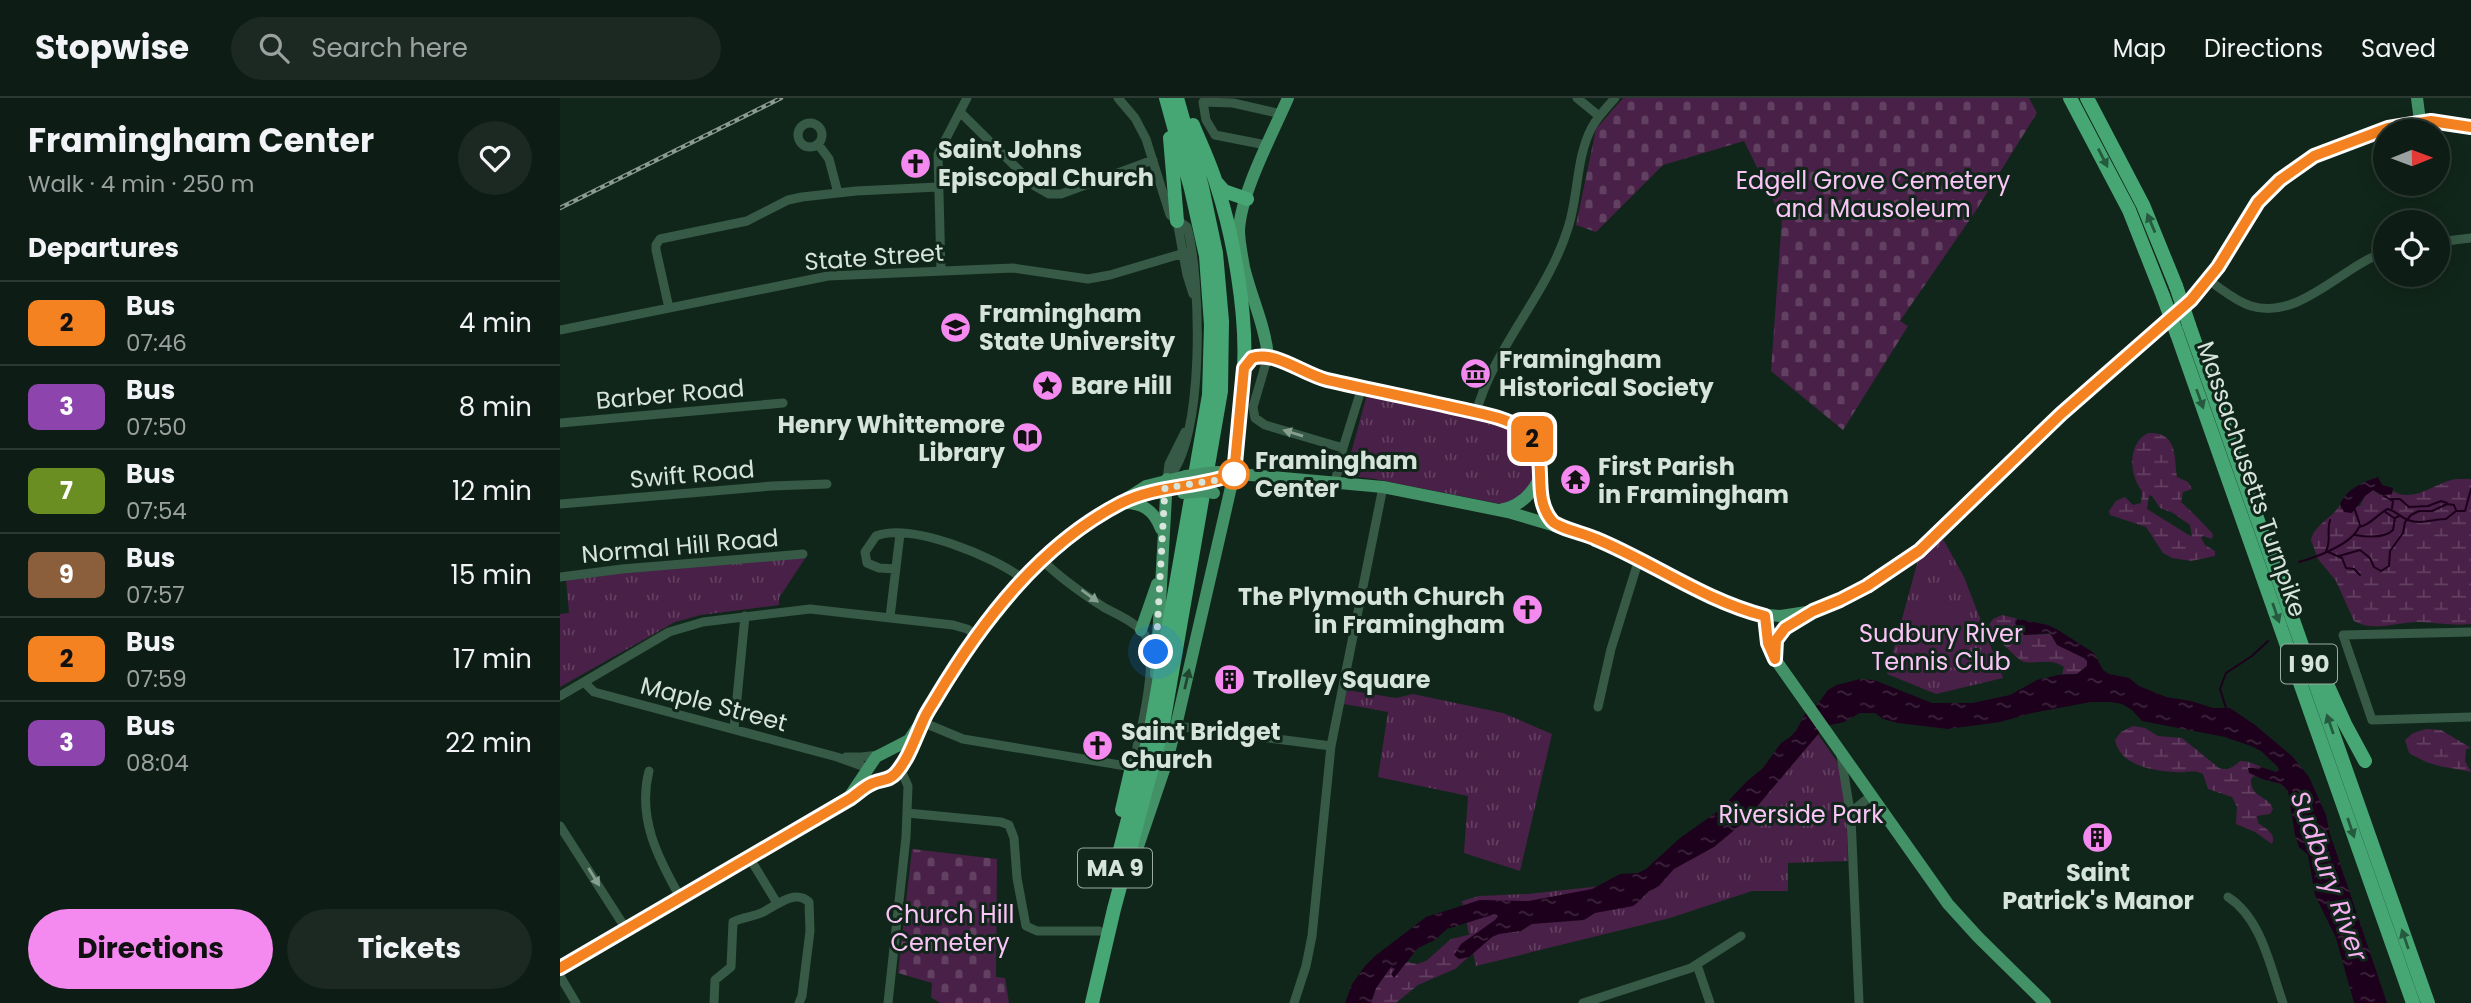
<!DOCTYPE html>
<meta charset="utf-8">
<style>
:root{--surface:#0d1c14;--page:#1b2922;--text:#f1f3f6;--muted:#9aa1a0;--line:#2d3a34;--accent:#f489ef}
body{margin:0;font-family:Poppins,sans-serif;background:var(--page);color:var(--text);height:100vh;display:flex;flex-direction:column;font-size:26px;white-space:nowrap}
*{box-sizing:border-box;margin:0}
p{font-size:23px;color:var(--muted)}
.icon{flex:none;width:38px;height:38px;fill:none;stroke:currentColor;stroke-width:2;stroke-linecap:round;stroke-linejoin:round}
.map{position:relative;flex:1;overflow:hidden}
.details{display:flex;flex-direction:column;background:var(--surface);width:560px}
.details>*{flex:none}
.badge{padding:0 14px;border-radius:10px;font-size:24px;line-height:46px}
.needle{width:46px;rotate:89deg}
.fabs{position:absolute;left:1813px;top:21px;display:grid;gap:14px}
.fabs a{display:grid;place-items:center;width:77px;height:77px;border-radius:50%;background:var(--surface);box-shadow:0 4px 18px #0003,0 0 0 2px var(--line);font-size:35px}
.you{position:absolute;width:35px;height:35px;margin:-18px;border:5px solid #fff;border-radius:50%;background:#1a73e8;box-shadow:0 0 0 10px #1a73e833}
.map>.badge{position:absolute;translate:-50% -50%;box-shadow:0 0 0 4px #fff}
h2{padding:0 28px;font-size:26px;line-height:63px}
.round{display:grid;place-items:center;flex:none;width:74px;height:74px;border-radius:37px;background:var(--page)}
.head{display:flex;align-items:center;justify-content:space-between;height:119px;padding:0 28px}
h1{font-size:33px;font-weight:700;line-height:52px}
.cta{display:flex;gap:14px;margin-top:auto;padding:14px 28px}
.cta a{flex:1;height:80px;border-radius:42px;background:var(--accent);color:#111;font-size:28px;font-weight:700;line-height:80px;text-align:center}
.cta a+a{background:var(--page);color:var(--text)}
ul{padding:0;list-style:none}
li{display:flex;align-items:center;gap:21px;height:84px;padding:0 28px;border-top:2px solid var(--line)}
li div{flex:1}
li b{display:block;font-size:26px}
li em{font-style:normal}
li .badge{min-width:77px;font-weight:700;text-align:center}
header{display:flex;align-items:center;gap:42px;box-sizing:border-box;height:98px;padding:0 35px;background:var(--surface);border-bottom:2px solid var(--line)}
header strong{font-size:33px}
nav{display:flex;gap:38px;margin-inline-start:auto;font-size:24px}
.search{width:490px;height:63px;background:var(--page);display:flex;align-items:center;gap:18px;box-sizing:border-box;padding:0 24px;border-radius:38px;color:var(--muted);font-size:26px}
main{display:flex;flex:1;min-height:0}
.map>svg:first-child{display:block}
.wetland{fill:url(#wetland-marsh);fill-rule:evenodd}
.cemetery{fill:url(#cemetery-stones)}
.park{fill:url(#park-tufts)}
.pitch{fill:#492047}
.water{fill:url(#water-ripples)}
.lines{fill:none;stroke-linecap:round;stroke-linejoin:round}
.stream{stroke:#1d001c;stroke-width:2}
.minor{stroke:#365a45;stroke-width:9}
.major{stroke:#429167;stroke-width:12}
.highway{stroke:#46a775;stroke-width:14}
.rail-casing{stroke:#8a9a90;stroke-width:4.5}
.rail{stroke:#11261a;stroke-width:2;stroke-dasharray:5;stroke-linecap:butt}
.major-bridge{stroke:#429167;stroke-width:12}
.highway-bridge{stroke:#46a775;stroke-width:14}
.oneway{fill:#265a3e}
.oneway2{fill:#869f90}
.oneway3{fill:#204631}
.line-casing{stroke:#fff;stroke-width:16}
.line{stroke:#f58220;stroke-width:10}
.walk{stroke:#d7e4dc;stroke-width:7;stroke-dasharray:0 12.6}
.stop-dot{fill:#fff;stroke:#f58220;stroke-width:3.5}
.labels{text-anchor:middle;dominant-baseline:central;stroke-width:6;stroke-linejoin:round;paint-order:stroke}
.shield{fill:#11261a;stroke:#9caba2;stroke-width:2}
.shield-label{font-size:23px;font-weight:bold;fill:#d7e4dc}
.poi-label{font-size:24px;font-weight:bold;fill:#d7e4dc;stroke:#11261a;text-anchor:start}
.park-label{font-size:24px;fill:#fbc5f7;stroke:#11261a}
.street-label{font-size:24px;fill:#d7e4dc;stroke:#11261a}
.stop-label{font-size:24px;font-weight:bold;fill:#d7e4dc;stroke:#11261a;text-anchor:start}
.water-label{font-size:26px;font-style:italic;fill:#f7aff2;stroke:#11261a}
</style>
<header>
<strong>Stopwise</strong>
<div class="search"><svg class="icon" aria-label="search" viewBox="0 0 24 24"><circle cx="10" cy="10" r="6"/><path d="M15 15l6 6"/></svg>Search here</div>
<nav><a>Map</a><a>Directions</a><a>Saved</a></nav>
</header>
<main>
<section class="details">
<div class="head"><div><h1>Framingham Center</h1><p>Walk · 4 min · 250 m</p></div><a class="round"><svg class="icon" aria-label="heart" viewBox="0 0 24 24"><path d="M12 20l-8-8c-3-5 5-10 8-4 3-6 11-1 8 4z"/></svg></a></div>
<h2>Departures</h2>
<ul>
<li><span class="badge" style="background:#f58220;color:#111">2</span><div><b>Bus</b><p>07:46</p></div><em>4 min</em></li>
<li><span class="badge" style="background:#8e44ad;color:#fff">3</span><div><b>Bus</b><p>07:50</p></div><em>8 min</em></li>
<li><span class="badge" style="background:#6b8e23;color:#fff">7</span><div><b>Bus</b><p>07:54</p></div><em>12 min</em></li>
<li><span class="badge" style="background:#8b5e3c;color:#fff">9</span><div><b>Bus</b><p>07:57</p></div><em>15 min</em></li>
<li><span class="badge" style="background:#f58220;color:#111">2</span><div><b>Bus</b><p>07:59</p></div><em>17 min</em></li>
<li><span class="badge" style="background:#8e44ad;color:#fff">3</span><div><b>Bus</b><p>08:04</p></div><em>22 min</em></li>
</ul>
<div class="cta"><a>Directions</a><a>Tickets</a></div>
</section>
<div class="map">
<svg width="1911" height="905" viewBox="0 0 1911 905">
<defs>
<pattern id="wetland-marsh" width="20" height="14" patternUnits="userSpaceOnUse" patternTransform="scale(1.75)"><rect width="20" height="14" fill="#492047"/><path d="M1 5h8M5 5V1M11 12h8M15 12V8" fill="none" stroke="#624061"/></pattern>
<pattern id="cemetery-stones" width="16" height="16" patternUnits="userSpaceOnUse" patternTransform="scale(1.75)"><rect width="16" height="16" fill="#492047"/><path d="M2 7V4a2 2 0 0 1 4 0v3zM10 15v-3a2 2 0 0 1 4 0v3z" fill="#624061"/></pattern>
<pattern id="park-tufts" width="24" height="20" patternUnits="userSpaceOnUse" patternTransform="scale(1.75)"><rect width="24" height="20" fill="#492047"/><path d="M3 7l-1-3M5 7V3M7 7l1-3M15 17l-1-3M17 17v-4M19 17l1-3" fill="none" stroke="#624061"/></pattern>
<pattern id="water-ripples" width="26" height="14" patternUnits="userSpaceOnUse" patternTransform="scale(1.75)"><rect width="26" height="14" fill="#1d001c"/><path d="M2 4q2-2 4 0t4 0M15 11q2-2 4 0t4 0" fill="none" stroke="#3d253c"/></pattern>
</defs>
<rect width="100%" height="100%" fill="#11261a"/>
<path class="wetland" d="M1588 335C1618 334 1614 358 1617 379L1628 384 1632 391 1623 394 1621 404C1633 415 1643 425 1653 436L1652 441 1643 438 1641 440 1645 447 1655 453V458L1631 463 1612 460 1603 455 1586 429 1550 417 1549 413 1556 403 1565 399 1573 407 1581 405 1582 393C1569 377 1567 346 1588 335ZM1589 397 1592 398 1600 410 1613 415 1630 427 1632 439 1587 411Z
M1896 381H1911V526C1893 528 1878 525 1860 524 1838 523 1815 535 1794 523L1776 483 1758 461 1751 442C1755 425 1773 421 1780 406L1781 411 1800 408 1805 398 1813 392 1820 397 1831 396 1833 393C1853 406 1876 384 1896 381Z
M1442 517 1458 521 1455 522 1456 528 1464 537 1490 536 1500 548 1524 560 1527 563V568L1517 576H1502L1504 569C1491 560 1478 566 1464 564 1457 562 1432 535 1428 528L1433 521Z
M1573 628 1585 630 1598 638 1622 640 1659 670C1669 673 1673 669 1680 663 1693 663 1704 672 1716 674L1719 672 1728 693 1721 686 1694 678 1691 681C1691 702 1708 696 1713 711L1710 716 1697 718 1698 725C1705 730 1717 736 1712 746L1695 734 1676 726 1677 709 1672 699 1648 691 1643 676C1634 671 1626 675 1616 674 1594 673 1560 668 1555 642L1561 634Z
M1866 631 1881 632 1911 650 1906 651 1905 663 1911 674C1884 668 1874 670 1849 655L1845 642 1853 635Z
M916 835 922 847 895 871 858 887 836 905H811L816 890 831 869 842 863 857 866 866 863 891 841Z"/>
<path class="cemetery" d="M1063 0H1469L1477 15 1415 114 1340 223 1348 228 1283 332 1211 273 1222 120 1184 43 1103 67 1036 134 1016 127 1036 31Z
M352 751 437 761 436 879 445 880 449 905H380L371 899 372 885 338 875Z"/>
<path class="park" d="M812 295 942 326C948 330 956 333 962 337 980 353 979 381 962 397 957 402 948 404 941 406L815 381 783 377 779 374 781 363 790 359 806 300Z
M1383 441 1404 479 1443 580 1376 596 1327 576 1358 462Z
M246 459 219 500V507L141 517 115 524 0 589V516L9 515 6 481 62 474Z
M787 592 836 600 853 596 943 615 992 636 960 773 904 755 908 698 818 679 828 614 784 606Z
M1245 618 1276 662 1285 682 1288 763 1228 765V793H1192L1110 820 916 868 902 803 919 798 967 796 1042 788 1076 779 1206 685Z"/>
<path class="pitch" d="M1397 504 1411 565 1344 580 1337 549 1370 541 1364 511Z"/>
<path class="water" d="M1818 379 1822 387 1833 390 1832 396 1824 398 1813 392 1805 398 1792 415 1784 414 1780 406C1788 390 1803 384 1818 379Z
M1458 521 1488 527 1498 532 1534 555 1543 572 1549 576 1569 580 1579 588 1606 599 1631 603 1653 610H1670L1695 627 1732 658 1749 679 1766 717 1770 736 1827 905H1794L1776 840 1755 797 1748 757 1739 749 1735 737 1728 693 1721 686 1702 681 1689 675 1688 670 1701 669 1716 674 1719 672 1718 669 1701 653 1691 648 1665 639 1582 623 1572 612 1562 606 1551 604H1531L1472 615 1440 624 1388 631 1338 625 1323 621 1315 615H1300L1284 624 1266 628 1260 634 1184 724 1154 749 1114 771 1098 789 1089 793 1078 804 1073 808 1035 815 1024 822 972 826 961 833 939 836 932 839 909 859 899 861 894 857 901 846 935 822 938 818 935 816 887 831 875 842 858 850 834 880 831 876 835 871 831 869 816 890 811 905H785L792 886 805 868 815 858 866 819 920 802 969 803 1032 791 1060 776 1078 775 1086 771 1120 740 1161 711 1186 684 1203 670 1221 645 1229 640 1236 633 1245 616 1257 607 1268 592 1277 587 1300 581 1314 582 1372 605H1412L1450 597 1477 582 1498 577 1517 576 1527 568V563L1524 560 1497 547 1490 535 1464 537 1455 525Z"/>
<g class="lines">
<path class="stream" d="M1824 398 1833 403 1832 410
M1831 401H1840L1849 409 1868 408 1881 403 1887 405
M1795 412 1800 427
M1824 413 1834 420
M1770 422C1766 433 1772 442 1766 453L1782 460 1786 470 1794 471 1800 477
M1795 437C1807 439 1824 441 1833 432L1835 420 1839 418
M1779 458 1800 452 1810 460 1814 469 1821 473 1829 468 1830 453 1843 435 1845 424 1851 417 1859 413H1872L1887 406 1894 407 1896 412
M1739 464C1757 459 1792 446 1799 429 1811 427 1817 416 1828 411 1836 413 1840 419 1848 422 1861 427 1873 421 1886 421L1896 413H1905L1911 391
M1666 610 1660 591 1666 575 1692 558 1708 543"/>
<path class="minor" d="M558 0 575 20 586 41 610 117 627 129C641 178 646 345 607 381
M1017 0 1039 18
M400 14 475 88 489 96H501L593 62
M238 37a12 12 0 1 1 24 0a12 12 0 1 1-24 0Z
M258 46 269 61 278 95
M706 47 655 37 646 22 643 4 673 5 721 16
M617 123 627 177 633 196
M1878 144 1911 140
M381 173 378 56 407 0
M1648 182C1662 191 1675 203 1691 208 1739 223 1782 168 1825 154
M109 210 96 152V147L100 141 187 123 228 102 242 99 296 93 378 89
M0 232 268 178 453 170 528 181 550 177 631 153
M708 258 693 309 695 320 705 327 783 350
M916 315C934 249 986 198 1007 133 1019 100 1015 61 1032 29 1038 18 1047 9 1055 0
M0 325 223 305
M607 381 609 366 625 334
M775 384 783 350 802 289
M0 406 212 388 267 386
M336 471 319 470 307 465 305 454 316 438C351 424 435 459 463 481
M0 479 62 471 243 456
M330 519 340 436
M1911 534 1783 537 1812 622 1911 619
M24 584 34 594 277 659 305 669 308 673
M0 598 109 534 143 524 250 511 393 527 407 531 418 538
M1038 609 1051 551 1079 461
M362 624 403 641 572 669C579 642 600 560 585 537 577 525 558 517 545 510 523 496 500 480 481 461
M616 628 771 648
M174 631 185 518
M1281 658 1291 719 1299 905
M286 659H302L318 657
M89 673C77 720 98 760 120 799
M347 715 441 724 449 727 454 740 457 780 466 828 477 833H539
M1291 719 1296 710 1312 697
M0 728 66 831
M189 759 217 805
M1668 799C1702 821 1710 869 1723 905
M1137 867 1150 905
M0 878 16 905
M154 905 155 882 171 869 173 824C182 819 192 819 201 815 215 809 234 790 249 804L250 833 242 898 239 905
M328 905 346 739 348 688 340 670
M734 905 746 868 752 838 771 648 823 389
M1023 905 1131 870 1181 838"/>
<path class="major" d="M1857 0 1860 23
M708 258C705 227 691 199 684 169 682 157 679 144 679 132 681 94 713 35 728 0
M657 374 823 389 948 414 1029 438 1159 501 1196 516 1221 518 1253 513 1280 502 1323 478 1359 453 1381 434 1501 316 1637 195 1658 169 1698 104 1727 76 1744 64 1774 49 1840 27 1872 23 1911 29
M562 405C582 404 594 412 601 431
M940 412C958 409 971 398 979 381
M1205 518 1208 545 1215 561 1388 806 1418 839 1485 905
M581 532 597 486
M1215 557C1215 535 1226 529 1243 519
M596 576 607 381
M287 702 316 659 349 642 418 538 481 461 506 440 586 388 626 378
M573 763 606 666 616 628 674 376 684 270C697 245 721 264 739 272 748 277 759 280 769 282 811 291 852 300 894 309 917 315 945 318 964 333 985 349 978 370 980 392 981 405 987 416 994 426
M0 870 291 700 312 685 324 683 335 676 358 638"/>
<path class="highway" d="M1510 0 1569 112 1603 198
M1527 0 1583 107 1616 188
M633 27C641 47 651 67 657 88 674 140 687 216 684 270
M610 40 617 123
M657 85 664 93 687 101
M1629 227 1868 905
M1617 236 1853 905
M1757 564 1785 626 1805 663
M562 712 572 669
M554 775 590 636 649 297 651 227 646 158 631 91 606 0
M532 905 554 811 602 632 661 293 662 223 656 155 642 89 617 0"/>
<defs>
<path id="rail" d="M0 110 221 0"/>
</defs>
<use href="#rail" class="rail-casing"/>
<use href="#rail" class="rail"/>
<path class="major-bridge" d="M626 378 657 374
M623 395 644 393 654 395"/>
<path class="highway-bridge" d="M1616 188 1629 227
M1603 198 1617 236"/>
</g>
<defs><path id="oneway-solid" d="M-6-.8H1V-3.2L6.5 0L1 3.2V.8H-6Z" transform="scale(1.75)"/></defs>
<g class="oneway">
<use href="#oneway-solid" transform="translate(1543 60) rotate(63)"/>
<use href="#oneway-solid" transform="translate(1591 125) rotate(-113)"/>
<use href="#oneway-solid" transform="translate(1640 301) rotate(70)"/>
<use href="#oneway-solid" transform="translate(1716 515) rotate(71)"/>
<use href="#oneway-solid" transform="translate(1770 626) rotate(-109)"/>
<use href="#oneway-solid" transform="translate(1791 730) rotate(71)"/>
<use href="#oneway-solid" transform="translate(1845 841) rotate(-109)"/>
</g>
<g class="oneway2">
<use href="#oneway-solid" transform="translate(733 335) rotate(-163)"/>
<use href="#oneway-solid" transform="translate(530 498) rotate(36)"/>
<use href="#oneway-solid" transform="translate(34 779) rotate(58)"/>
</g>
<use class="oneway3" href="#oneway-solid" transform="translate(627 581) rotate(-77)"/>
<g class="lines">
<defs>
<path id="line" d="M0 870 291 700C298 695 305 688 313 685 322 681 329 683 336 675 349 660 355 640 363 623 366 615 372 607 376 600 422 523 480 447 561 405 597 387 637 390 674 376L684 270 692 260C714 252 743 276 767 282 811 292 857 301 901 311 921 316 945 319 962 331 994 354 968 395 992 423 998 430 1026 436 1036 441 1092 464 1145 503 1205 518L1208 545 1215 561 1216 542 1225 530 1253 513 1280 502 1307 488 1359 453 1501 316 1631 202 1658 169 1698 104 1720 82 1754 58 1828 30 1871 23 1911 29"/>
</defs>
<use href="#line" class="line-casing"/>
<use href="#line" class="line"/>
<path class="walk" d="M596 554 605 390 657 382 674 376"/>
</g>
<defs>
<symbol id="church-disc" viewBox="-11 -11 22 22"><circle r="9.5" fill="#f489ef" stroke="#11261a"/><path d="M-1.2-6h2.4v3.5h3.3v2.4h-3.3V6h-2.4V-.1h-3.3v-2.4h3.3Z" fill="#111"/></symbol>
<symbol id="university-disc" viewBox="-11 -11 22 22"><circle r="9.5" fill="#f489ef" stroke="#11261a"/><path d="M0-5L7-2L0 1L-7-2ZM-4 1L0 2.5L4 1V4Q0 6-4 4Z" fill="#111"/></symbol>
<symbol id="museum-disc" viewBox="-11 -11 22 22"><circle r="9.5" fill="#f489ef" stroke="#11261a"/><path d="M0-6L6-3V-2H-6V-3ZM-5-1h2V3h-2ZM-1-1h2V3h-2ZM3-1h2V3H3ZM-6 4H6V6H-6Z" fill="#111"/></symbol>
<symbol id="sight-disc" viewBox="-11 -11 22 22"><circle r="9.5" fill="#f489ef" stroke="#11261a"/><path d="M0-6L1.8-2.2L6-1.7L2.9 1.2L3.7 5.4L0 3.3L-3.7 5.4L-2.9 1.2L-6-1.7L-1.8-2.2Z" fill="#111"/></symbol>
<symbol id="library-disc" viewBox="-11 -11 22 22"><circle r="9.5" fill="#f489ef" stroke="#11261a"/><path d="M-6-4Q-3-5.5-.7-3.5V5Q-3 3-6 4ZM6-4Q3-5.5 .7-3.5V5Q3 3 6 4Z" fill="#111"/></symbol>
<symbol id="temple-disc" viewBox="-11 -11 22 22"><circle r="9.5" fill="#f489ef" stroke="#11261a"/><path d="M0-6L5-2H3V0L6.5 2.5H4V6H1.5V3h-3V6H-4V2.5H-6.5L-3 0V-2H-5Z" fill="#111"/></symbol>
<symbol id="building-disc" viewBox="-11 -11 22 22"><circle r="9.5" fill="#f489ef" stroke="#11261a"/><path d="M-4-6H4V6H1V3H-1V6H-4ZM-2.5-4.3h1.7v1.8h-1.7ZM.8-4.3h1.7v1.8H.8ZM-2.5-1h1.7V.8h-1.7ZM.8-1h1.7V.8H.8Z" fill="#111"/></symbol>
</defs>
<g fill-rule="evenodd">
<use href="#church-disc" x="338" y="48" width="35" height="35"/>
<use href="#university-disc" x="378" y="212" width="35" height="35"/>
<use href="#museum-disc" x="898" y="258" width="35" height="35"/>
<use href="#sight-disc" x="470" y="270" width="35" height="35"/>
<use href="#library-disc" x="450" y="322" width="35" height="35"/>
<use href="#temple-disc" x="998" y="364" width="35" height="35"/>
<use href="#church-disc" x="950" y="494" width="35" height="35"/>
<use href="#building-disc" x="652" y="564" width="35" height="35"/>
<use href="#church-disc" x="520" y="630" width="35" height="35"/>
<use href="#building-disc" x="1520" y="722" width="35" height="35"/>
</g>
<circle class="stop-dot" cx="674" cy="376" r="14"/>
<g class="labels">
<g class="shield">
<rect x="1721" y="546.5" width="56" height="39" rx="5"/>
<rect x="518" y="750.5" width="74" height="39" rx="5"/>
</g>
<g class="shield-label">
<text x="1749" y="566">I 90</text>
<text x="555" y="770">MA 9</text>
</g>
<g class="poi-label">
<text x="378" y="51">Saint Johns<tspan x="378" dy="28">Episcopal Church</tspan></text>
<text x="419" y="215">Framingham<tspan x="419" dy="28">State University</tspan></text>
<text x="939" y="261">Framingham<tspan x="939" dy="28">Historical Society</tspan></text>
<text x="511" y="287">Bare Hill</text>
<text x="445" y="326" text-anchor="end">Henry Whittemore<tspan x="445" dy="28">Library</tspan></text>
<text x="1038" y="368">First Parish<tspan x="1038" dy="28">in Framingham</tspan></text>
<text x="945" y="498" text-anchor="end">The Plymouth Church<tspan x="945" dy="28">in Framingham</tspan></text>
<text x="693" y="581">Trolley Square</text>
<text x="561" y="633">Saint Bridget<tspan x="561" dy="28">Church</tspan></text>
<text x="1538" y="774" text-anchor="middle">Saint<tspan x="1538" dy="28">Patrick's Manor</tspan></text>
</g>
<g class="park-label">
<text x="1313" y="82">Edgell Grove Cemetery<tspan x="1313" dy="28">and Mausoleum</tspan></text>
<text x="1381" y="535">Sudbury River<tspan x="1381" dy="28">Tennis Club</tspan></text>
<text x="1241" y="716">Riverside Park</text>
<text x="390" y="816">Church Hill<tspan x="390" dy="28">Cemetery</tspan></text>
</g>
<g class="street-label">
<text transform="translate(314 159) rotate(-4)">State Street</text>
<text transform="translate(110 296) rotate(-5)">Barber Road</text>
<text transform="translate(132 376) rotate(-5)">Swift Road</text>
<text transform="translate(1692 381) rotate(71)">Massachusetts Turnpike</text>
<text transform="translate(120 448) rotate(-5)">Normal Hill Road</text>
<text transform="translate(154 606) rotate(15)">Maple Street</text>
</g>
<g class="stop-label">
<text x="695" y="362">Framingham<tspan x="695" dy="28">Center</tspan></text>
</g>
<g class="water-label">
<text transform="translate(1769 778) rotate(70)">Sudbury River</text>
</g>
</g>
</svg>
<div class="fabs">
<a><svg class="needle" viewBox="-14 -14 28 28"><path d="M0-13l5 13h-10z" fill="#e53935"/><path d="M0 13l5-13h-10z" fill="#9aa1a0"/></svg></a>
<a><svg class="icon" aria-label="locate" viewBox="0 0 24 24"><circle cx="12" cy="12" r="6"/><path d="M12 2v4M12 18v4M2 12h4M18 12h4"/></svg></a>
</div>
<div class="you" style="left:596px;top:554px"></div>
<b class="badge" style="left:972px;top:341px;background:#f58220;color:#111">2</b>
</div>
</main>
